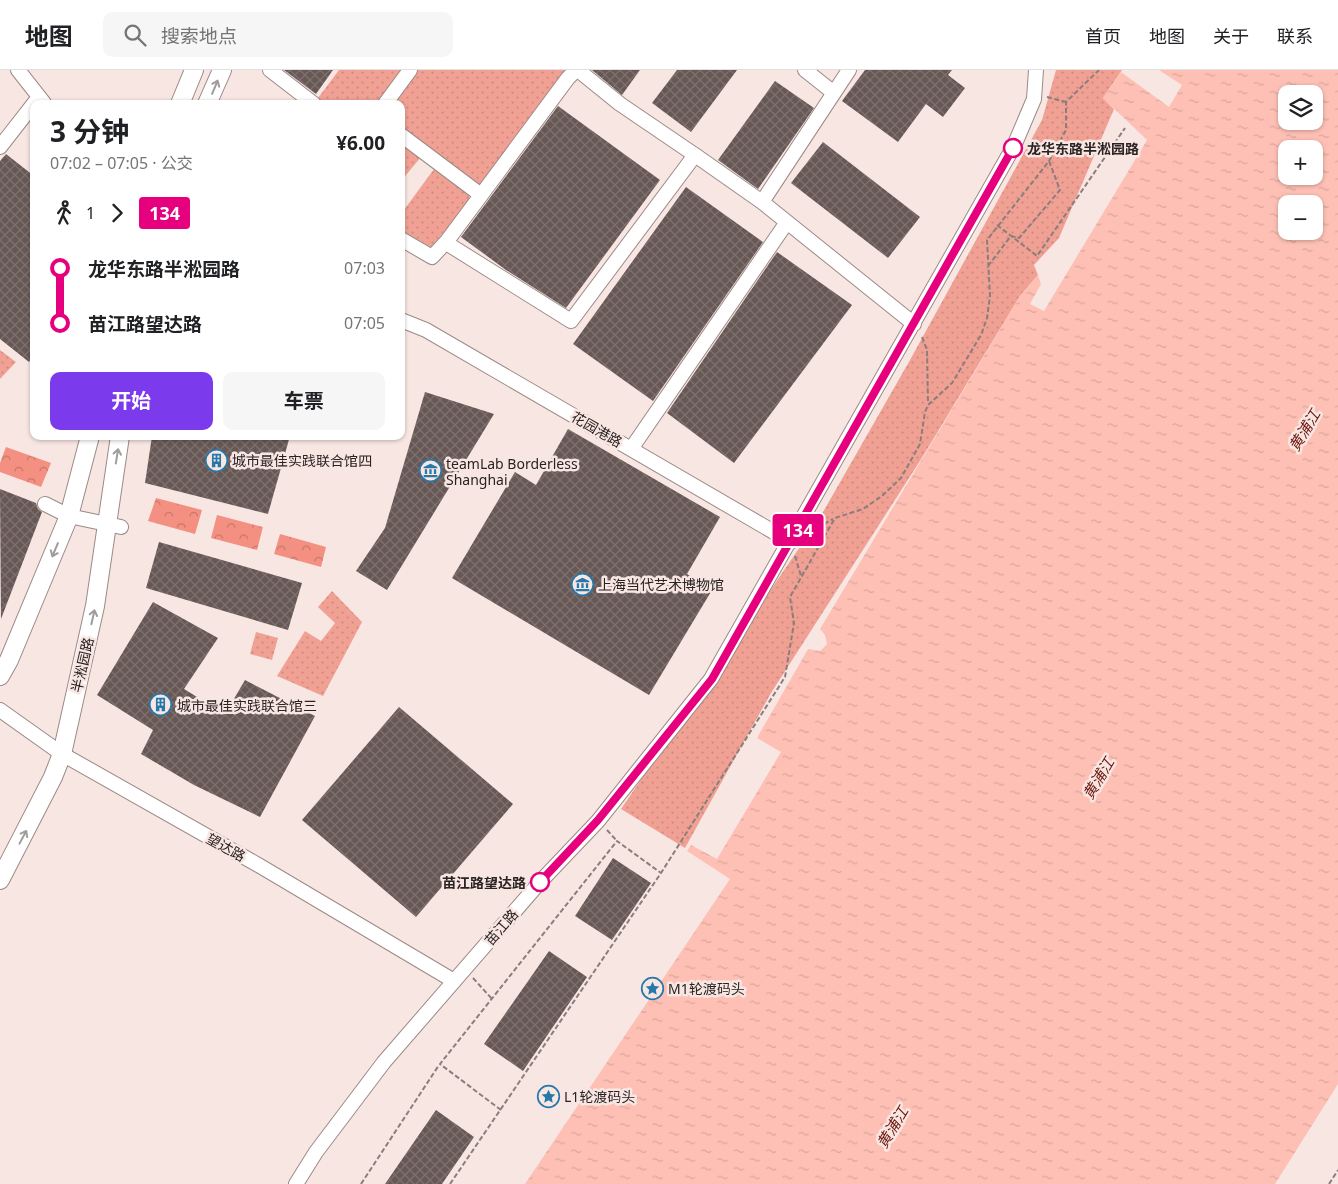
<!DOCTYPE html>
<html lang="zh">
<meta charset="utf-8">
<style>
:root{--surface:#fff;--page:#f6f6f6;--text:#202124;--muted:#757577;--line:#e0e0e0;--accent:#7c3aed}
body{margin:0;font-family:"Noto Sans","Noto Sans SC",sans-serif;background:var(--page);color:var(--text);height:100vh;display:flex;flex-direction:column;font-size:19px;white-space:nowrap}
*{box-sizing:border-box;margin:0}
p{font-size:16px;color:var(--muted)}
.icon{flex:none;width:28px;height:28px;fill:none;stroke:currentColor;stroke-width:2;stroke-linecap:round;stroke-linejoin:round}
.map{position:relative;flex:1;overflow:hidden}
.side{position:absolute;left:30px;top:30px;width:375px;height:340px;display:flex;flex-direction:column;background:var(--surface);border-radius:10px;box-shadow:0 1px 4px #0004}
.side>*{flex:none}
.badge{padding:0 10px;border-radius:4px;font-size:18px;line-height:32px}
.tools{position:absolute;left:1278px;top:15px;display:grid;gap:10px}
.tools a{display:grid;place-items:center;width:45px;height:45px;border-radius:10px;background:var(--surface);box-shadow:0 1px 4px #0004;font-size:25px}
.map>.badge{position:absolute;translate:-50% -50%;box-shadow:0 0 0 2px #fff}
.legs{display:flex;align-items:center;gap:8px;height:55px;padding:0 20px;font-size:16px}
.legs p{margin-inline-start:auto}
.head{display:flex;align-items:center;justify-content:space-between;height:85px;padding:0 20px}
h1{font-size:28px;font-weight:700;line-height:38px}
.cta{display:flex;gap:10px;margin-top:auto;padding:10px 20px}
.cta a{flex:1;height:58px;border-radius:10px;background:var(--accent);color:#fff;font-size:20px;font-weight:700;line-height:58px;text-align:center}
.cta a+a{background:var(--page);color:var(--text)}
ul{padding:0 20px;list-style:none}
li{display:flex;align-items:center;gap:18px;height:55px;font-size:19px}
li i{display:grid;place-items:center;width:8px;height:100%;margin:0 6px;background:currentColor}
li i::after{content:'';width:12px;height:12px;margin:-6px;border:4px solid;border-radius:50%;background:var(--surface)}
li p{margin-inline-start:auto}
li:first-child i{background:linear-gradient(#0000 50%,currentColor 0)}
li:last-child i{background:linear-gradient(currentColor 50%,#0000 0)}
header{display:flex;align-items:center;gap:30px;box-sizing:border-box;height:70px;padding:0 25px;background:var(--surface);border-bottom:1px solid var(--line)}
header strong{font-size:24px}
nav{display:flex;gap:28px;margin-inline-start:auto;font-size:18px}
.search{width:350px;height:45px;background:var(--page);display:flex;align-items:center;gap:12px;box-sizing:border-box;padding:0 18px;border-radius:10px;color:var(--muted);font-size:19px}
.map>svg:first-child{display:block}
.green{fill:url(#green-dots)}
.forest{fill:url(#forest-crowns)}
.water{fill:url(#water-ripples);fill-rule:evenodd}
.building{fill:url(#building-cross-hatch)}
.lines{fill:none;stroke-linecap:round;stroke-linejoin:round}
.minor-casing{stroke:#9b8a87;stroke-width:16}
.major-casing{stroke:#9b8a87;stroke-width:20}
.path{stroke:#8a7e7c;stroke-width:2;stroke-dasharray:5 2.5;stroke-linecap:butt}
.minor{stroke:#fff;stroke-width:14}
.major{stroke:#fff;stroke-width:18}
.oneway{stroke:#9f9c9c}
.line-1-casing{stroke:#fff;stroke-width:11}
.line-1{stroke:#e6007e;stroke-width:8}
.stop-1-dot{fill:#fff;stroke:#e6007e;stroke-width:2.5}
.labels{text-anchor:middle;dominant-baseline:central;stroke-width:5;stroke-linejoin:round;paint-order:stroke}
.stop-label{font-size:14px;font-weight:bold;fill:#292322;stroke:#f8e6e3;text-anchor:start}
.street-label{font-size:14px;fill:#292322;stroke:#f8e6e3}
.poi-label{font-size:14px;fill:#292322;stroke:#f8e6e3;text-anchor:start}
.water-label{font-size:15px;font-style:italic;fill:#6f170e;stroke:#f8e6e3}
</style>
<header>
<strong>地图</strong>
<div class="search"><svg class="icon" aria-label="search" viewBox="0 0 24 24"><circle cx="10" cy="10" r="6"/><path d="M15 15l6 6"/></svg>搜索地点</div>
<nav><a>首页</a><a>地图</a><a>关于</a><a>联系</a></nav>
</header>
<div class="map">
<svg width="1338" height="1114" viewBox="0 0 1338 1114">
<defs>
<pattern id="green-dots" width="8" height="8" patternUnits="userSpaceOnUse" patternTransform="scale(1.25)"><rect width="8" height="8" fill="#f1a194"/><path d="M2 2h.1M6 6h.1" fill="none" stroke="#cf8a7f" stroke-width="1.8" stroke-linecap="round"/></pattern>
<pattern id="forest-crowns" width="20" height="18" patternUnits="userSpaceOnUse" patternTransform="scale(1.25)"><rect width="20" height="18" fill="#f49081"/><path d="M2 6a3 3 0 1 1 6 0M12 15a3 3 0 1 1 6 0" fill="none" stroke="#c67569"/></pattern>
<pattern id="water-ripples" width="26" height="14" patternUnits="userSpaceOnUse" patternTransform="scale(1.25)"><rect width="26" height="14" fill="#fec0b5"/><path d="M2 4q2-2 4 0t4 0M15 11q2-2 4 0t4 0" fill="none" stroke="#daa59b"/></pattern>
<pattern id="building-cross-hatch" width="8" height="8" patternUnits="userSpaceOnUse" patternTransform="scale(1.25)"><rect width="8" height="8" fill="#675855"/><path d="M0 0l8 8M0 8l8-8" fill="none" stroke="#7d716f"/></pattern>
</defs>
<rect width="100%" height="100%" fill="#f8e6e3"/>
<path class="green" d="M339 0H402L377 34H325L318 28Z
M417 0H565L481 116 401 57V34H391Z
M1056 0H1122L1103 28 1114 39 1059 168 1034 195 1038 205 1020 226 920 391 771 623 685 778 621 739 819 449 910 290 1042 50Z
M401 72 421 87 401 111Z
M434 99 469 124V133L431 177 401 160V144Z
M0 280 16 292 0 309Z
M332 521 362 552 323 626 277 606 305 561 321 571 335 553 318 537Z
M256 562 278 568 272 590 250 584Z"/>
<path class="forest" d="M6 377 51 393 41 417 0 402V393Z
M156 428 202 440 195 464 148 451Z
M217 445 263 457 257 480 211 468Z
M280 464 326 477 321 497 274 484Z"/>
<path class="water" d="M1159 0H1338V1014L1275 1114H525L730 809 687 781 691 775 717 789 781 682 757 668 808 579 820 581 827 574 825 565 820 559 1020 226 1038 205 1041 214 1030 234 1044 241 1147 70 1103 28 1121 2 1169 37 1182 15ZM1286 24H1314V51H1286ZM1286 79H1314V106H1286ZM1286 134H1314V161H1286Z"/>
<path class="building" d="M284 0H333L316 24Z
M592 0H640L622 25Z
M677 0H737L691 62 652 33Z
M865 0H952L948 5 965 18 943 47 926 34 898 72 842 31Z
M775 11 814 38 758 119 718 90Z
M558 36 660 110 566 238 506 200 461 167Z
M823 72 920 147 888 188 791 113Z
M6 84 34 106V286L29 292 0 269V91Z
M686 117 763 172 653 331 573 274Z
M777 182 852 235 734 393 667 343Z
M425 322 494 344 387 520 356 501 385 458Z
M568 359 720 447 687 504 712 520 649 625 452 508 515 402 536 415Z
M152 366H290L268 444 145 413Z
M0 419 36 433 38 439 42 442 1 549Z
M159 472 302 513 288 560 146 518Z
M153 532 218 568 184 619 225 644 245 610 315 646 260 747 194 715 141 684 153 660 97 625Z
M399 637 513 734 416 847 302 750Z
M613 788 651 813 612 870 575 846Z
M549 881 587 907 523 1001 484 974Z
M436 1040 474 1067 442 1114H385Z"/>
<g class="lines">
<defs>
<path id="minor" d="M18 0 44 33
M270 0 314 34
M805 0 834 23
M849 0 762 132 914 254
M385 34 410 0
M401 65 481 125
M0 77 39 27
M695 85 762 132
M401 169 432 187 447 171 568 8 576 0
M447 171 451 176 571 251 695 85 620 34 578 0
M401 250 426 260 791 472
M631 379 787 152
M45 434 69 446 121 457
M0 640 62 684 260 796 454 911
M296 1114 316 1082 384 992 540 812 598 751 711 609 1014 76 1034 29 1036 0"/>
<path id="major" d="M180 34 194 0
M207 34 222 0
M0 606 9 590 69 446 90 366
M0 810 53 707 62 684 95 536 120 366"/>
</defs>
<use href="#minor" class="minor-casing"/>
<use href="#major" class="major-casing"/>
<path class="path" d="M1047 27 1066 32
M997 155 1037 186 1125 58
M988 196 1011 166 1019 168 1060 120 1049 91
M922 267 927 280 928 333
M811 461 833 449
M795 486 801 506
M607 760 617 771
M473 908 493 930
M501 1040 440 994 617 771 661 803
M361 1114 439 995
M450 1114 661 803 785 607 794 553 790 527 835 448 863 439 882 426 901 408 920 374 925 342 928 335 952 313 981 265 987 248 990 226 987 170 1049 91 1066 60V32L1099 0
M1329 1114 1338 1100"/>
<use href="#minor" class="minor"/>
<use href="#major" class="major"/>
</g>
<defs><path id="oneway-shaft" d="M-6 0H5M1.5-3L5.5 0L1.5 3" fill="none" stroke-width="1.6" stroke-linecap="round" stroke-linejoin="round" transform="scale(1.25)"/></defs>
<g class="oneway">
<use href="#oneway-shaft" transform="translate(215 17) rotate(-67)"/>
<use href="#oneway-shaft" transform="translate(117 386) rotate(-81)"/>
<use href="#oneway-shaft" transform="translate(55 480) rotate(113)"/>
<use href="#oneway-shaft" transform="translate(93 547) rotate(-77)"/>
<use href="#oneway-shaft" transform="translate(23 767) rotate(-62)"/>
</g>
<g class="lines">
<defs>
<path id="line-1" d="M540 812 598 750 712 609 1013 78"/>
</defs>
<use href="#line-1" class="line-1-casing"/>
<use href="#line-1" class="line-1"/>
</g>
<defs>
<symbol id="building-ring" viewBox="-11 -11 22 22"><circle r="9.5" fill="#f8e6e3" stroke="#2678a9" stroke-width="1.5"/><path d="M-4-6H4V6H1V3H-1V6H-4ZM-2.5-4.3h1.7v1.8h-1.7ZM.8-4.3h1.7v1.8H.8ZM-2.5-1h1.7V.8h-1.7ZM.8-1h1.7V.8H.8Z" fill="#2678a9"/></symbol>
<symbol id="museum-ring" viewBox="-11 -11 22 22"><circle r="9.5" fill="#f8e6e3" stroke="#2678a9" stroke-width="1.5"/><path d="M0-6L6-3V-2H-6V-3ZM-5-1h2V3h-2ZM-1-1h2V3h-2ZM3-1h2V3H3ZM-6 4H6V6H-6Z" fill="#2678a9"/></symbol>
<symbol id="sight-ring" viewBox="-11 -11 22 22"><circle r="9.5" fill="#f8e6e3" stroke="#2678a9" stroke-width="1.5"/><path d="M0-6L1.8-2.2L6-1.7L2.9 1.2L3.7 5.4L0 3.3L-3.7 5.4L-2.9 1.2L-6-1.7L-1.8-2.2Z" fill="#2678a9"/></symbol>
</defs>
<g fill-rule="evenodd">
<use href="#building-ring" x="204" y="378" width="25" height="25"/>
<use href="#museum-ring" x="418" y="388" width="25" height="25"/>
<use href="#museum-ring" x="570" y="502" width="25" height="25"/>
<use href="#building-ring" x="148" y="622" width="25" height="25"/>
<use href="#sight-ring" x="640" y="906" width="25" height="25"/>
<use href="#sight-ring" x="536" y="1014" width="25" height="25"/>
</g>
<g class="stop-1-dot">
<circle cx="1013" cy="78" r="9"/>
<circle cx="540" cy="812" r="9"/>
</g>
<g class="labels">
<g class="stop-label">
<text x="1027" y="78">龙华东路半淞园路</text>
<text x="526" y="812" text-anchor="end">苗江路望达路</text>
</g>
<g class="street-label">
<text transform="translate(597 359) rotate(30)">花园港路</text>
<text transform="translate(82 595) rotate(-77)">半淞园路</text>
<text transform="translate(226 777) rotate(29)">望达路</text>
<text transform="translate(501 857) rotate(-49)">苗江路</text>
</g>
<g class="poi-label">
<text x="232" y="390">城市最佳实践联合馆四</text>
<text x="446" y="393">teamLab Borderless<tspan x="446" dy="16">Shanghai</tspan></text>
<text x="598" y="514">上海当代艺术博物馆</text>
<text x="177" y="635">城市最佳实践联合馆三</text>
<text x="668" y="918">M1轮渡码头</text>
<text x="564" y="1026">L1轮渡码头</text>
</g>
<g class="water-label">
<text transform="translate(1304 360) rotate(-59)">黄浦江</text>
<text transform="translate(1098 708) rotate(-59)">黄浦江</text>
<text transform="translate(892 1057) rotate(-59)">黄浦江</text>
</g>
</g>
</svg>
<div class="tools">
<a><svg class="icon" aria-label="layers" viewBox="0 0 24 24"><path d="M12 4l9 5-9 5-9-5zM3 14l9 5 9-5"/></svg></a>
<a>+</a>
<a>−</a>
</div>
<b class="badge" style="left:798px;top:460px;background:#e6007e;color:#fff">134</b>
<section class="side">
<div class="head"><div><h1>3 分钟</h1><p>07:02 – 07:05 · 公交</p></div><b>¥6.00</b></div>
<div class="legs"><svg class="icon" aria-label="walk" viewBox="0 0 24 24"><circle cx="13" cy="4" r="2"/><path d="M13 8l-2 6 4 7M11 14l-3 7M7 12l3-4h3l4 4"/></svg>1<svg class="icon" aria-label="forward" viewBox="0 0 24 24"><path d="M9 5l7 7-7 7"/></svg><b class="badge" style="background:#e6007e;color:#fff">134</b></div>
<ul>
<li><i style="color:#e6007e"></i><b>龙华东路半淞园路</b><p>07:03</p></li>
<li><i style="color:#e6007e"></i><b>苗江路望达路</b><p>07:05</p></li>
</ul>
<div class="cta"><a>开始</a><a>车票</a></div>
</section>
</div>
